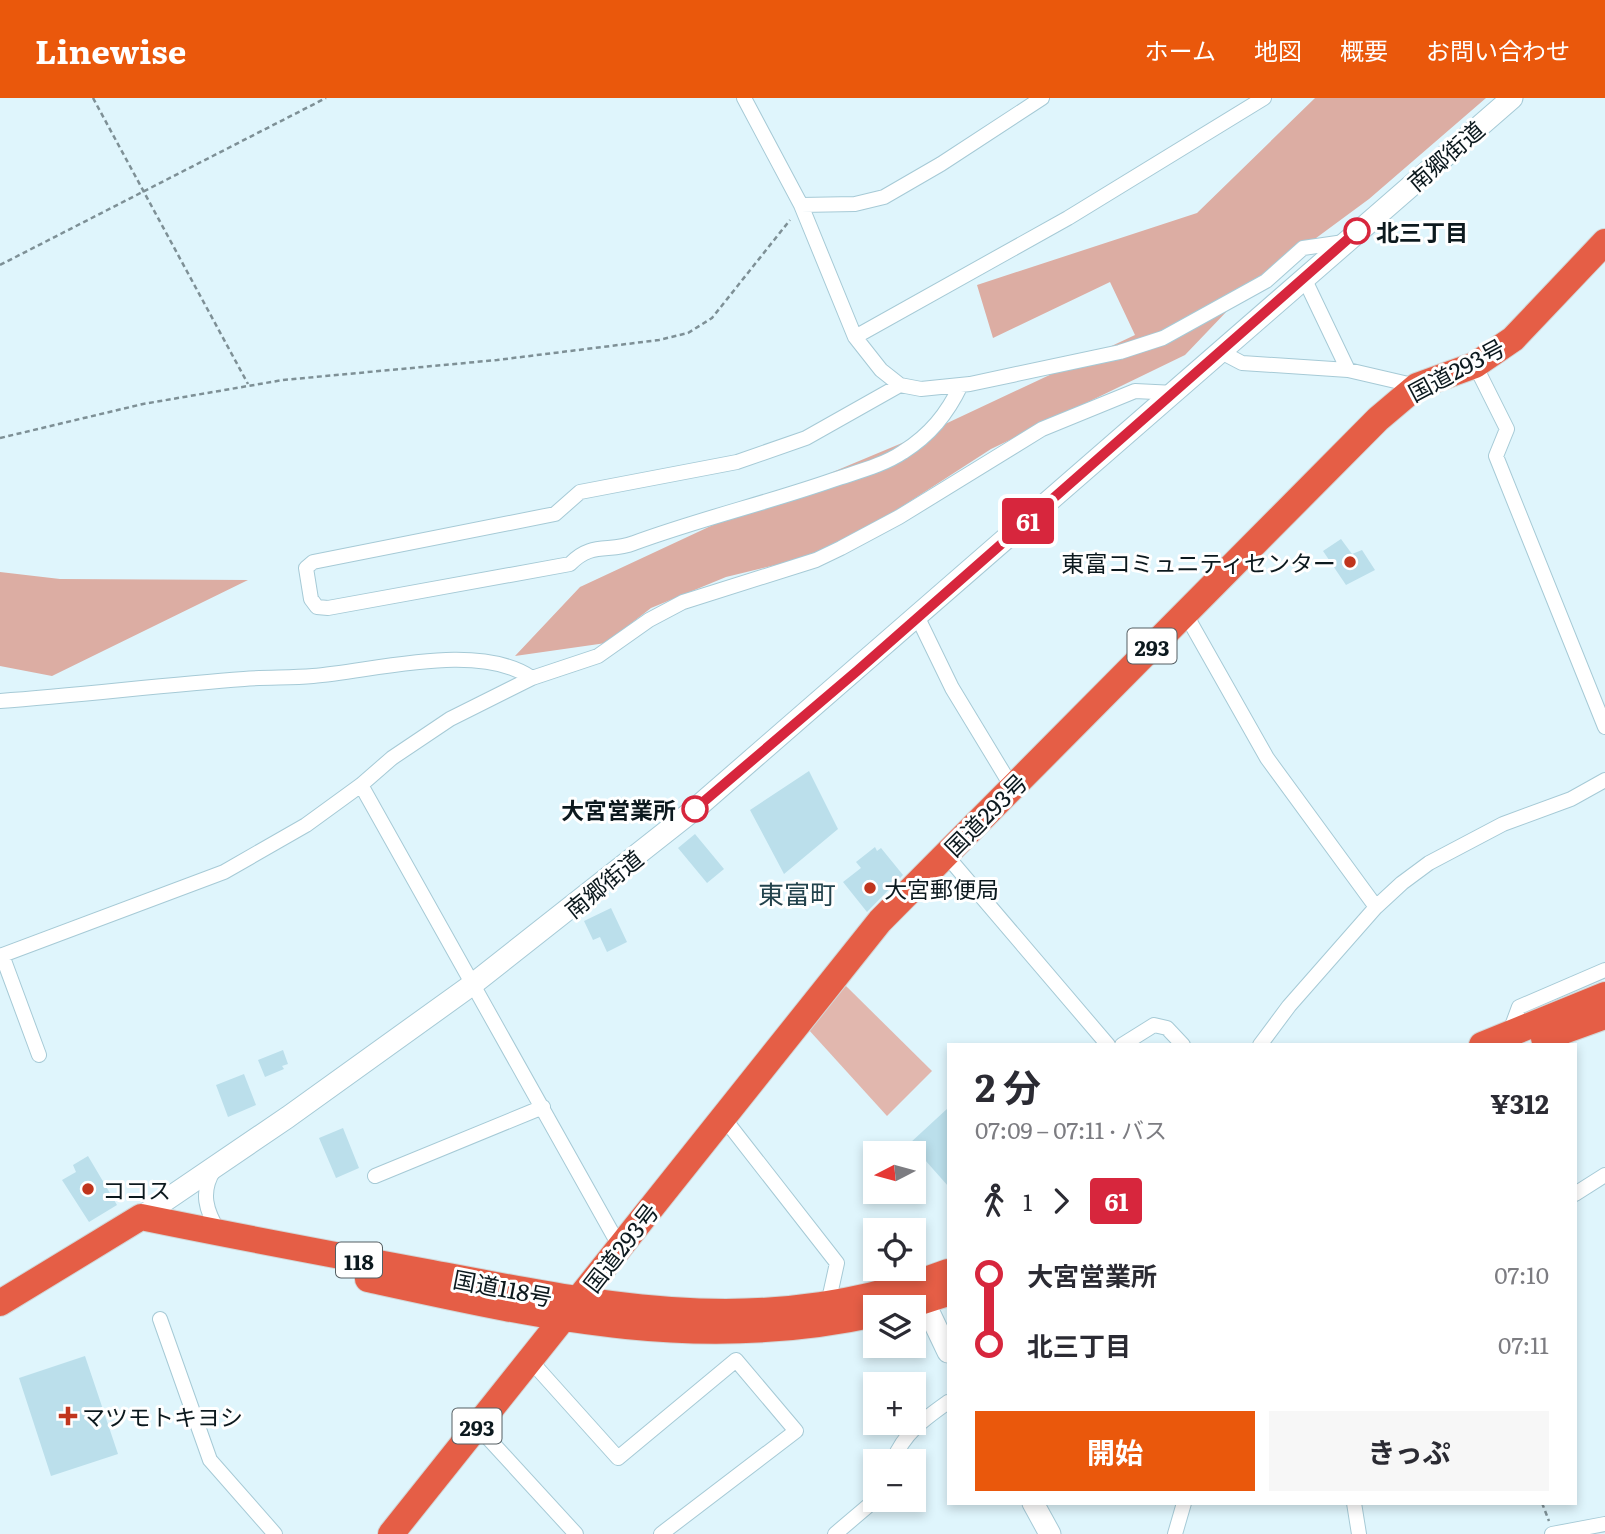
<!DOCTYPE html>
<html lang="ja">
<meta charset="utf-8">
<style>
:root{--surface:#fff;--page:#f7f7f7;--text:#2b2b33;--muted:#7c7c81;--accent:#ea580c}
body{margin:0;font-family:Literata,"Noto Sans JP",serif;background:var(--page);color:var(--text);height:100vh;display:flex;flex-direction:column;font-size:26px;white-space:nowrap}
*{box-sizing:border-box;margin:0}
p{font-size:23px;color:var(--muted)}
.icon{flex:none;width:38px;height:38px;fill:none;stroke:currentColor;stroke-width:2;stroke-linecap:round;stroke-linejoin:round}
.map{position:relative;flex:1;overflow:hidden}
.side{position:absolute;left:947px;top:945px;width:630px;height:462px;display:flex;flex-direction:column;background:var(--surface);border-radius:0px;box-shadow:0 4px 10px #0003}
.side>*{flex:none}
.badge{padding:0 14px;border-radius:5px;font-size:24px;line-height:46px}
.needle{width:46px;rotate:264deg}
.tools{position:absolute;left:863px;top:1043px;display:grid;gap:14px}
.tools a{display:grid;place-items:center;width:63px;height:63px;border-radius:0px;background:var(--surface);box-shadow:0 4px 10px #0003;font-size:35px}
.map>.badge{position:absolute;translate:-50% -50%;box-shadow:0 0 0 4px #fff}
.legs{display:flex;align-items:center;gap:10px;height:77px;padding:0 28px;font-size:23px}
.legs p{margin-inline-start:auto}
.head{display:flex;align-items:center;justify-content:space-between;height:119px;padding:0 28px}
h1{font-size:38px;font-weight:700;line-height:52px}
.cta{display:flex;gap:14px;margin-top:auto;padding:14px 28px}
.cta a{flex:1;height:80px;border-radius:0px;background:var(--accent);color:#fff;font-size:28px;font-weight:700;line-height:80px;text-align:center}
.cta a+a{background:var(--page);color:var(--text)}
ul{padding:0 28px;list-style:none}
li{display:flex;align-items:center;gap:24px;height:70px;font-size:26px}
li i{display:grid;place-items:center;width:10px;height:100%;margin:0 9px;background:currentColor}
li i::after{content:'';width:18px;height:18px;margin:-9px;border:5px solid;border-radius:50%;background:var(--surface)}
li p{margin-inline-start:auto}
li:first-child i{background:linear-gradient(#0000 50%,currentColor 0)}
li:last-child i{background:linear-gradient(currentColor 50%,#0000 0)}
header{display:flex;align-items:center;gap:42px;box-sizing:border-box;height:98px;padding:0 35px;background:var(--accent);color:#fff}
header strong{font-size:33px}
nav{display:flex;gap:38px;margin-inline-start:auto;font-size:24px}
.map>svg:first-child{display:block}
.green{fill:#e1b7ae}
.forest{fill:#dcada3}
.building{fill:#bbdfeb}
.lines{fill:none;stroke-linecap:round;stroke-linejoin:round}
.street-casing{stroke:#a6cad6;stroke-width:16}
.secondary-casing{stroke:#a6cad6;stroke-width:23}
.highway-casing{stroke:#d3d6d6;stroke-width:28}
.path{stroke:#7e9096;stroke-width:2.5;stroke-dasharray:5 3.5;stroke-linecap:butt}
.street{stroke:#fff;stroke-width:14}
.secondary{stroke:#fff;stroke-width:21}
.highway{stroke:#e55e46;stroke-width:26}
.line-1-casing{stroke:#fff;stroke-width:16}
.line-1{stroke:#d7263d;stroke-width:10}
.stop-1-dot{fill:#fff;stroke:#d7263d;stroke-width:3.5}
.poi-dot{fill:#c0351d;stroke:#fff;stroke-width:2.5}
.labels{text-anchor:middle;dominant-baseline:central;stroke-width:6;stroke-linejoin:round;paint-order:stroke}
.shield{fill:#fff;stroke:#555e62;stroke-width:2}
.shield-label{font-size:21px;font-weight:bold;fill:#0c191e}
.street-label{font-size:23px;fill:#0c191e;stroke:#fff}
.stop-label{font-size:23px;font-weight:bold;fill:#0c191e;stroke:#fff;text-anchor:start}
.poi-label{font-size:23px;fill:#0c191e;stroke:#fff;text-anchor:start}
.quarter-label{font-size:26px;fill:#22424c;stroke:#fff}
</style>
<header>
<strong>Linewise</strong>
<nav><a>ホーム</a><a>地図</a><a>概要</a><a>お問い合わせ</a></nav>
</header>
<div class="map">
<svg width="1605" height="1436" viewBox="0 0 1605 1436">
<rect width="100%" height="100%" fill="#dff5fc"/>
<path class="green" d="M845 887 932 973 887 1018 808 931Z"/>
<path class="forest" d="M1315 0H1486L1369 101 1251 188 1185 257 991 351 892 415 813 458 726 479 651 510 606 545 515 558 580 489 773 399 926 335 1135 237 1110 184 993 240 977 187 1197 115Z
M0 474 60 481 248 482 52 578 0 568Z"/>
<path class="building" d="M1341 441 1352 456 1362 452 1375 472 1346 487 1323 453Z
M809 673 838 731 784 776 750 712Z
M695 736 724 771 707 785 678 750Z
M875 749 877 753 881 750 903 777 867 814 843 784 861 770 856 764Z
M611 810 627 844 607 854 600 839 593 842 584 823Z
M283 952 288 966 282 968 284 971 265 979 258 962Z
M244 976 256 1007 228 1019 216 987Z
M948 1010V1088L910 1045Z
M343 1030 359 1070 336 1080 319 1040Z
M88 1058 117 1107 89 1124 62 1082 76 1074 73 1067Z
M85 1258 118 1356 51 1378 19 1280Z"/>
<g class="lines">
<defs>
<path id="street" d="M744 0 801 107 855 239 881 272 900 287 921 291 970 286 1120 254 1163 240 1266 183 1303 150 1344 144
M801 107 855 106 884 99 941 66 1042 0
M1304 180 1348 272
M855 239 1068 120 1264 0
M1221 254 1242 265 1348 272 1417 288
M1475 267 1507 331 1496 358 1605 629
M900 287 806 340 737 364 580 394 555 416 313 464 306 470 311 501 317 509 328 510 570 466C592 443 609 455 634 445 699 421 767 405 833 382 856 374 882 368 903 354 930 337 947 316 961 287
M1185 515 1267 660 1376 809
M918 520 952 590 1012 689
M0 603C81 597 163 587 244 581 267 579 290 580 313 578 375 573 478 543 532 580
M361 687 620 1149
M946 757 1108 947
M2 857 39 957
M0 858 224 774 306 727 361 687 392 660 450 621 532 580 598 558 649 522 683 504 816 462 841 450 899 419 1042 331 1135 293 1175 295
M1509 936 1519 909 1605 872
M1122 947 1154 927 1167 930 1183 947
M1260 947 1289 908 1376 809 1402 785 1429 765 1503 726 1571 701 1605 682
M723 1019 837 1165 828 1206
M214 1072C200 1094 206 1113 219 1134
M375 1078 543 1009
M1575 1096 1605 1077
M160 1221 210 1362 275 1436
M530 1262 618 1360 736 1262 796 1333 661 1436
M477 1328 576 1436
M893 1363C904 1335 924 1321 948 1304
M1354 1405 1359 1436
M835 1436 875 1402
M1175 1436 1184 1405
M1552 1436 1605 1426"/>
<path id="secondary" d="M141 1119 288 1019 473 886 695 711 1512 0
M917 1189 948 1254
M1033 1405 1050 1436"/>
<path id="highway" d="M1544 940 1605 918
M1482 947 1605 897
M368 1181C542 1219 697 1255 875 1216
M0 1205 141 1119C238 1139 335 1157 432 1175 616 1210 766 1242 948 1174
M905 1209 948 1195
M391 1436 880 823 1378 321 1417 288 1475 267 1513 241 1605 144"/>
</defs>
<use href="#street" class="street-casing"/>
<use href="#secondary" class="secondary-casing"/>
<use href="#highway" class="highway-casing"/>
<path class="path" d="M93 0 248 286
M0 167 326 0
M0 340 143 306 283 282 497 262 659 242 688 235 712 220 790 122
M1542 1405 1549 1423"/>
<use href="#street" class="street"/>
<use href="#secondary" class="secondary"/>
<use href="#highway" class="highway"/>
</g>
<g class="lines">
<defs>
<path id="line-1" d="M695 711 857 573 1357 133"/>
</defs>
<use href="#line-1" class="line-1-casing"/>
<use href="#line-1" class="line-1"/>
</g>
<g class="stop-1-dot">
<circle cx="1357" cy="133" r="12"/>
<circle cx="695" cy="711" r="12"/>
</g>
<g class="poi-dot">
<circle cx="1350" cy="464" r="7"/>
<circle cx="870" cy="790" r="7"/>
<circle cx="88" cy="1091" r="7"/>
<path d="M64.5 1307.5h7v7h7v7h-7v7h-7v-7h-7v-7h7z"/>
</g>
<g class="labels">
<g class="shield">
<rect x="1127.5" y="530.5" width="49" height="35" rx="5"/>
<rect x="336" y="1144.5" width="46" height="35" rx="5"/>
<rect x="452.5" y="1310.5" width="49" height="35" rx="5"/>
</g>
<g class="shield-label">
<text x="1152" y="548">293</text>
<text x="359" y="1162">118</text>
<text x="477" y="1328">293</text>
</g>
<g class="street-label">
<text transform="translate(1445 57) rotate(-41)">南郷街道</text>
<text transform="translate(1456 271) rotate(-28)">国道293号</text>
<text transform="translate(985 716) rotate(-45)">国道293号</text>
<text transform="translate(603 785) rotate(-39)">南郷街道</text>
<text transform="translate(620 1149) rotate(-52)">国道293号</text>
<text transform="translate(503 1189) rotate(11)">国道118号</text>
</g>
<g class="stop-label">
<text x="1376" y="133">北三丁目</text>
<text x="676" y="711" text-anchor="end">大宮営業所</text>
</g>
<g class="poi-label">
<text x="1336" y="464" text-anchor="end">東富コミュニティセンター</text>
<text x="884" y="790">大宮郵便局</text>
<text x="102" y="1091">ココス</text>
<text x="82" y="1318">マツモトキヨシ</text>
</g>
<g class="quarter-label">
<text x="797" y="794">東富町</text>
</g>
</g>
</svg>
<div class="tools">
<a><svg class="needle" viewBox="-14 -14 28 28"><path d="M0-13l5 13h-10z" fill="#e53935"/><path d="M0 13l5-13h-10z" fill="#7c7c81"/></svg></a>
<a><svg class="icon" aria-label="locate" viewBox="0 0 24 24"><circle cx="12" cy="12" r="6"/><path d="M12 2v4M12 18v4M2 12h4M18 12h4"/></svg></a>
<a><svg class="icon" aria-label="layers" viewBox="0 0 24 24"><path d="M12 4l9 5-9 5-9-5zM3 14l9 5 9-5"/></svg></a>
<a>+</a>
<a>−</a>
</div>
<b class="badge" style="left:1028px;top:423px;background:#d7263d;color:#fff">61</b>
<section class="side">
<div class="head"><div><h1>2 分</h1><p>07:09 – 07:11 · バス</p></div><b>¥312</b></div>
<div class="legs"><svg class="icon" aria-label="walk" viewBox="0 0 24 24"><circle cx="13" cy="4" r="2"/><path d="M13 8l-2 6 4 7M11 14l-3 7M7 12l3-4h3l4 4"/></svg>1<svg class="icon" aria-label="forward" viewBox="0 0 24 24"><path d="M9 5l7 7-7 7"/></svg><b class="badge" style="background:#d7263d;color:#fff">61</b></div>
<ul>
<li><i style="color:#d7263d"></i><b>大宮営業所</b><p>07:10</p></li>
<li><i style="color:#d7263d"></i><b>北三丁目</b><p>07:11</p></li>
</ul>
<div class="cta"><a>開始</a><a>きっぷ</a></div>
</section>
</div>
